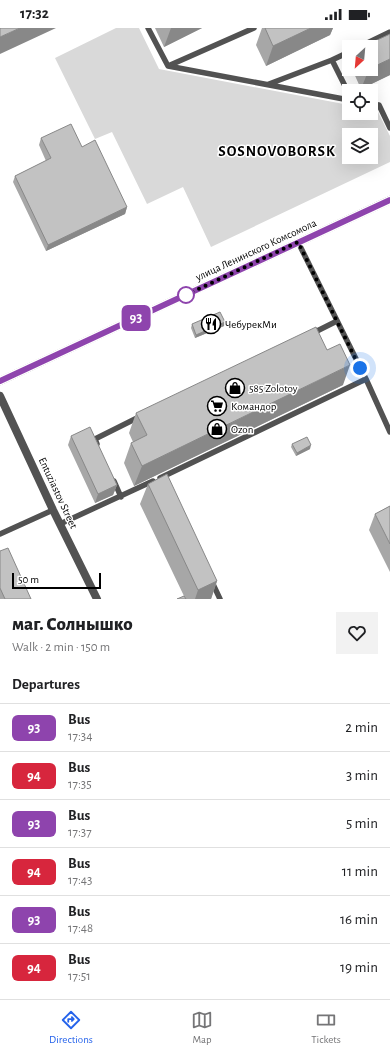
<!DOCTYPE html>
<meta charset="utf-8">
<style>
:root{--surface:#fff;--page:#f2f2f2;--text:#202124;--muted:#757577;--line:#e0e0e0;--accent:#2563eb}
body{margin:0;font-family:"Alegreya Sans",sans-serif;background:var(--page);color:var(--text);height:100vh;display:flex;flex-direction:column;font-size:15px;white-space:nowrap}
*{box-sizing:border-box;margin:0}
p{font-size:13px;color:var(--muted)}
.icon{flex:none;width:22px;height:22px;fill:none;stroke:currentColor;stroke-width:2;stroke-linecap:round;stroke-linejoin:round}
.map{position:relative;height:571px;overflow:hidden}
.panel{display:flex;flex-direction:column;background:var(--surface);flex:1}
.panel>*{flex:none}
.badge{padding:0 8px;border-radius:6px;font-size:14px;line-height:26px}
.needle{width:26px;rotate:206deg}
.buttons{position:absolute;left:342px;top:12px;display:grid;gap:8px}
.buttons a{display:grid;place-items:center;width:36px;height:36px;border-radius:0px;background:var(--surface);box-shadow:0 4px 16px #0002;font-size:20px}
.scale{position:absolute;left:12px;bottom:10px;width:89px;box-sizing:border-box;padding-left:4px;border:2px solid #000;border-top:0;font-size:11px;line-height:14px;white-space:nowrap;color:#000;-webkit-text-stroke:3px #fff;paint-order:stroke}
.you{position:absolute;width:20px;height:20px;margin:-10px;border:3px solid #fff;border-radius:50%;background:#1a73e8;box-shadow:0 0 0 6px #1a73e833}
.map>.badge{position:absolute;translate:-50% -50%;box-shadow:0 0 0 2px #fff}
h2{padding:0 12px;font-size:15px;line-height:36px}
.round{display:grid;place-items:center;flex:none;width:42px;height:42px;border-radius:0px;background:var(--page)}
.overview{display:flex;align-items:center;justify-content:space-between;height:68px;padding:0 12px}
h1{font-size:19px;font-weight:800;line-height:30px}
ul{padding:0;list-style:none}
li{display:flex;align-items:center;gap:12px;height:48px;padding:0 12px;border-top:1px solid var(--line)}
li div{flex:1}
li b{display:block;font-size:15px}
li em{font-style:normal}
li .badge{min-width:44px;font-weight:700;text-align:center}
.status{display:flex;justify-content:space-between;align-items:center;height:28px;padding:0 20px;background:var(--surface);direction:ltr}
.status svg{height:11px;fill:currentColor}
.tabs{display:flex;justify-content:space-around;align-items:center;height:56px;border-top:1px solid var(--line);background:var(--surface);font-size:11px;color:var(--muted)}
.tabs a{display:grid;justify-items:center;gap:2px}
.tabs .active{color:var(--accent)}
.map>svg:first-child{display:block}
.green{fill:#d9d9d9;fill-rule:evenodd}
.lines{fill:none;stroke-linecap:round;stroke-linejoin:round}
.service{stroke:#525252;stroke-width:5.5}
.tertiary{stroke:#525252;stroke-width:8}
.secondary{stroke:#1f1f1f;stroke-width:8}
.wall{fill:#a7a7a7}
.shaded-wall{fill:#888}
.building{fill:#c2c2c2;stroke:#888}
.line-casing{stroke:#fff;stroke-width:9}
.line{stroke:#8e44ad;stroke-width:6}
.walk{stroke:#000;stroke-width:4;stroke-dasharray:0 7.2}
.stop-dot{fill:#fff;stroke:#8e44ad;stroke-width:2}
.labels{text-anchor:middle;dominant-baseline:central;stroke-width:3;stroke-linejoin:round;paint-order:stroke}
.street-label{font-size:11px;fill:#000;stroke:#fff}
.poi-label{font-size:11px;fill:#000;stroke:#fff;text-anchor:start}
.district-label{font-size:15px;font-weight:bold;letter-spacing:1px;fill:#000;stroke:#fff}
</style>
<div class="status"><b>17:32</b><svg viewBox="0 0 49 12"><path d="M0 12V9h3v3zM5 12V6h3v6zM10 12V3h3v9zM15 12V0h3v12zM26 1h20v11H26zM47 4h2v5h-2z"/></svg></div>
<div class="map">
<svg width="390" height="571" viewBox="0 0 390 571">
<rect width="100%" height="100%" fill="#fff"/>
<path class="green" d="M116 0H139L159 41 349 77V85H371V81L377 82 390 108V134L211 219 183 159 147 176 112 104 95 111 55 30ZM349 107H371V129H349Z"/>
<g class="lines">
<path class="service" d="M148 0 168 38 349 72
M359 19 390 4
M332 32 349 66
M168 38 254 0
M269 56 332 32 349 24
M371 76 379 77 390 100
M298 214 366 351 390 404
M311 306 337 293
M97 416 95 411 139 389
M160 450 366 351
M114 453 121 469
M60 496 153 453
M0 506 53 482
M212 554 220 571"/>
<path class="tertiary" d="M0 368 53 482 97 571"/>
<path class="secondary" d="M0 353 390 172"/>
</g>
<path class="wall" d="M155 0H202L164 19Z
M262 0H333L330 7 266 38 256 17Z
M390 6V47L361 61 352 41H371Z
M41 110 82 119 127 179 125 186 46 223 13 154 15 148 46 133 39 117Z
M225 294 224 298 195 310 191 300 192 296Z
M343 357 134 458 124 435 131 415 133 414 129 405 136 385Z
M71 408 117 457 113 467 95 475 68 417Z
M292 416 310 421 296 428 291 419Z
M148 456 217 553 211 571H177L184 568 140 476Z
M390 478V544L369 502 375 486Z
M0 523 31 571H0Z"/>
<path class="shaded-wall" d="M20 0H56L0 26V9Z
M171 0H202L164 19Z
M311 0H333L330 7 266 38 273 18Z
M390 31V47L361 61 369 41H371V40Z
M127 179 125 186 46 223 48 217Z
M225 294 224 298 195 310 196 307Z
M350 337 343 357 134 458 142 438Z
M311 417 310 421 296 428 297 425Z
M117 457 113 467 95 475 98 466Z
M217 553 211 571H195L198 562Z"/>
<path class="building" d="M0 0H20L0 9Z
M265 0H311L273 18Z
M390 6V31L371 40V19H362Z
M71 96 82 119 95 112 127 179 48 217 15 148 51 130 41 110Z
M220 284 225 294 196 307 192 296Z
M316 299 327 322 340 316 350 337 142 438 131 415 147 407 136 385Z
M90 399 117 457 98 466 71 408Z
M307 409 311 417 297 425 292 416Z
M167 446 217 553 198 562 148 456Z
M390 478V516L375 486Z
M8 520 31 571H5L0 560V523Z
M184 568 186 571H177Z"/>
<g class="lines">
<defs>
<path id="line" d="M0 353 390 172"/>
</defs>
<use href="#line" class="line-casing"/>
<use href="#line" class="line"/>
<path class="walk" d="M186 267 298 214 360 340"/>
</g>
<defs>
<symbol id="restaurant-ring" viewBox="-11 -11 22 22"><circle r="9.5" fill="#fff" stroke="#000" stroke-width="1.5"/><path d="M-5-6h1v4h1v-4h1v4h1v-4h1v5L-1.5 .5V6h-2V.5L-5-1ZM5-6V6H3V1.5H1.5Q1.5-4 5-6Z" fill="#000"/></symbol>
<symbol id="shop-ring" viewBox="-11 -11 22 22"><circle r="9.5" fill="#fff" stroke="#000" stroke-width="1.5"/><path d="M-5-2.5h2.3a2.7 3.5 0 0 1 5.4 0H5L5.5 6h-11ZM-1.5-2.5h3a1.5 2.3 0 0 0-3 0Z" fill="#000"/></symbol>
<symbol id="supermarket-ring" viewBox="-11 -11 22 22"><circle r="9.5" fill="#fff" stroke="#000" stroke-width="1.5"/><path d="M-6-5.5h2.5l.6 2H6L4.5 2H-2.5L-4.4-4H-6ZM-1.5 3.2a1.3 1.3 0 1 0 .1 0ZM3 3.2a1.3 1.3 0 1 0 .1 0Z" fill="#000"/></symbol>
</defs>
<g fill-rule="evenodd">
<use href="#restaurant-ring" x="200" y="285" width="22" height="22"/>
<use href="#shop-ring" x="224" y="349" width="22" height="22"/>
<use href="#supermarket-ring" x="206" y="367" width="22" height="22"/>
<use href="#shop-ring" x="206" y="390" width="22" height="22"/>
</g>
<circle class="stop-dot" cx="186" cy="267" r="8"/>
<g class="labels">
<g class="street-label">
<text transform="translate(256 222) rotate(-25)">улица Ленинского Комсомола</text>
<text transform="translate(58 465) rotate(65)">Entuziastov Street</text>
</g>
<g class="poi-label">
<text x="225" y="296">ЧебурекМи</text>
<text x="249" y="360">585 Zolotoy</text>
<text x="231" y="378">Командор</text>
<text x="231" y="401">Ozon</text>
</g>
<g class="district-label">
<text x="277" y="123">SOSNOVOBORSK</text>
</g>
</g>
</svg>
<div class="buttons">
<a><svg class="needle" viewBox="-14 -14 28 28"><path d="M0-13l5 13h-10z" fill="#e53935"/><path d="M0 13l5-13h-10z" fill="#757577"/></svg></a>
<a><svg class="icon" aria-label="locate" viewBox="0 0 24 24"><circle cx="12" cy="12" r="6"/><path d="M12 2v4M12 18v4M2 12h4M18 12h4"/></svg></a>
<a><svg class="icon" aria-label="layers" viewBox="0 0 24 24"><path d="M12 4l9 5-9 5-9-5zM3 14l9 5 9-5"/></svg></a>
</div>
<div class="scale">50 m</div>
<div class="you" style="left:360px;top:340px"></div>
<b class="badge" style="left:136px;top:290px;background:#8e44ad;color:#fff">93</b>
</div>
<section class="panel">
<div class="overview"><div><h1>маг. Солнышко</h1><p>Walk · 2 min · 150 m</p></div><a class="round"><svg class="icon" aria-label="heart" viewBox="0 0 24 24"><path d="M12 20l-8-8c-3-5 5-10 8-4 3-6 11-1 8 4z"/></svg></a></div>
<h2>Departures</h2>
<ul>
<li><span class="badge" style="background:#8e44ad;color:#fff">93</span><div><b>Bus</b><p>17:34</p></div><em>2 min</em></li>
<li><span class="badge" style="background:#d7263d;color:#fff">94</span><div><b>Bus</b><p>17:35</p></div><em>3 min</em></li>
<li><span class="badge" style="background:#8e44ad;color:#fff">93</span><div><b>Bus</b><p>17:37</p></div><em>5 min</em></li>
<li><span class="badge" style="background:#d7263d;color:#fff">94</span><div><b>Bus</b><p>17:43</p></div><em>11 min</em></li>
<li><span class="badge" style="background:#8e44ad;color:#fff">93</span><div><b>Bus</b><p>17:48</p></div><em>16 min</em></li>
<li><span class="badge" style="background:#d7263d;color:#fff">94</span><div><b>Bus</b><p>17:51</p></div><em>19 min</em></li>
</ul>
</section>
<nav class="tabs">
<a class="active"><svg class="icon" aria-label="directions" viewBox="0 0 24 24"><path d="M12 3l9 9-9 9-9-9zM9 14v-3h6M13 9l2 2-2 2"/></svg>Directions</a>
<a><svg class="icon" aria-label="map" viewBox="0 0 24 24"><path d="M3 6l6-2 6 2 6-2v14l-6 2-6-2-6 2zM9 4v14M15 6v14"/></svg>Map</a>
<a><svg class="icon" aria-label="tickets" viewBox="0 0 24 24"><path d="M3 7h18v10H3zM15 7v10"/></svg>Tickets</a>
</nav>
